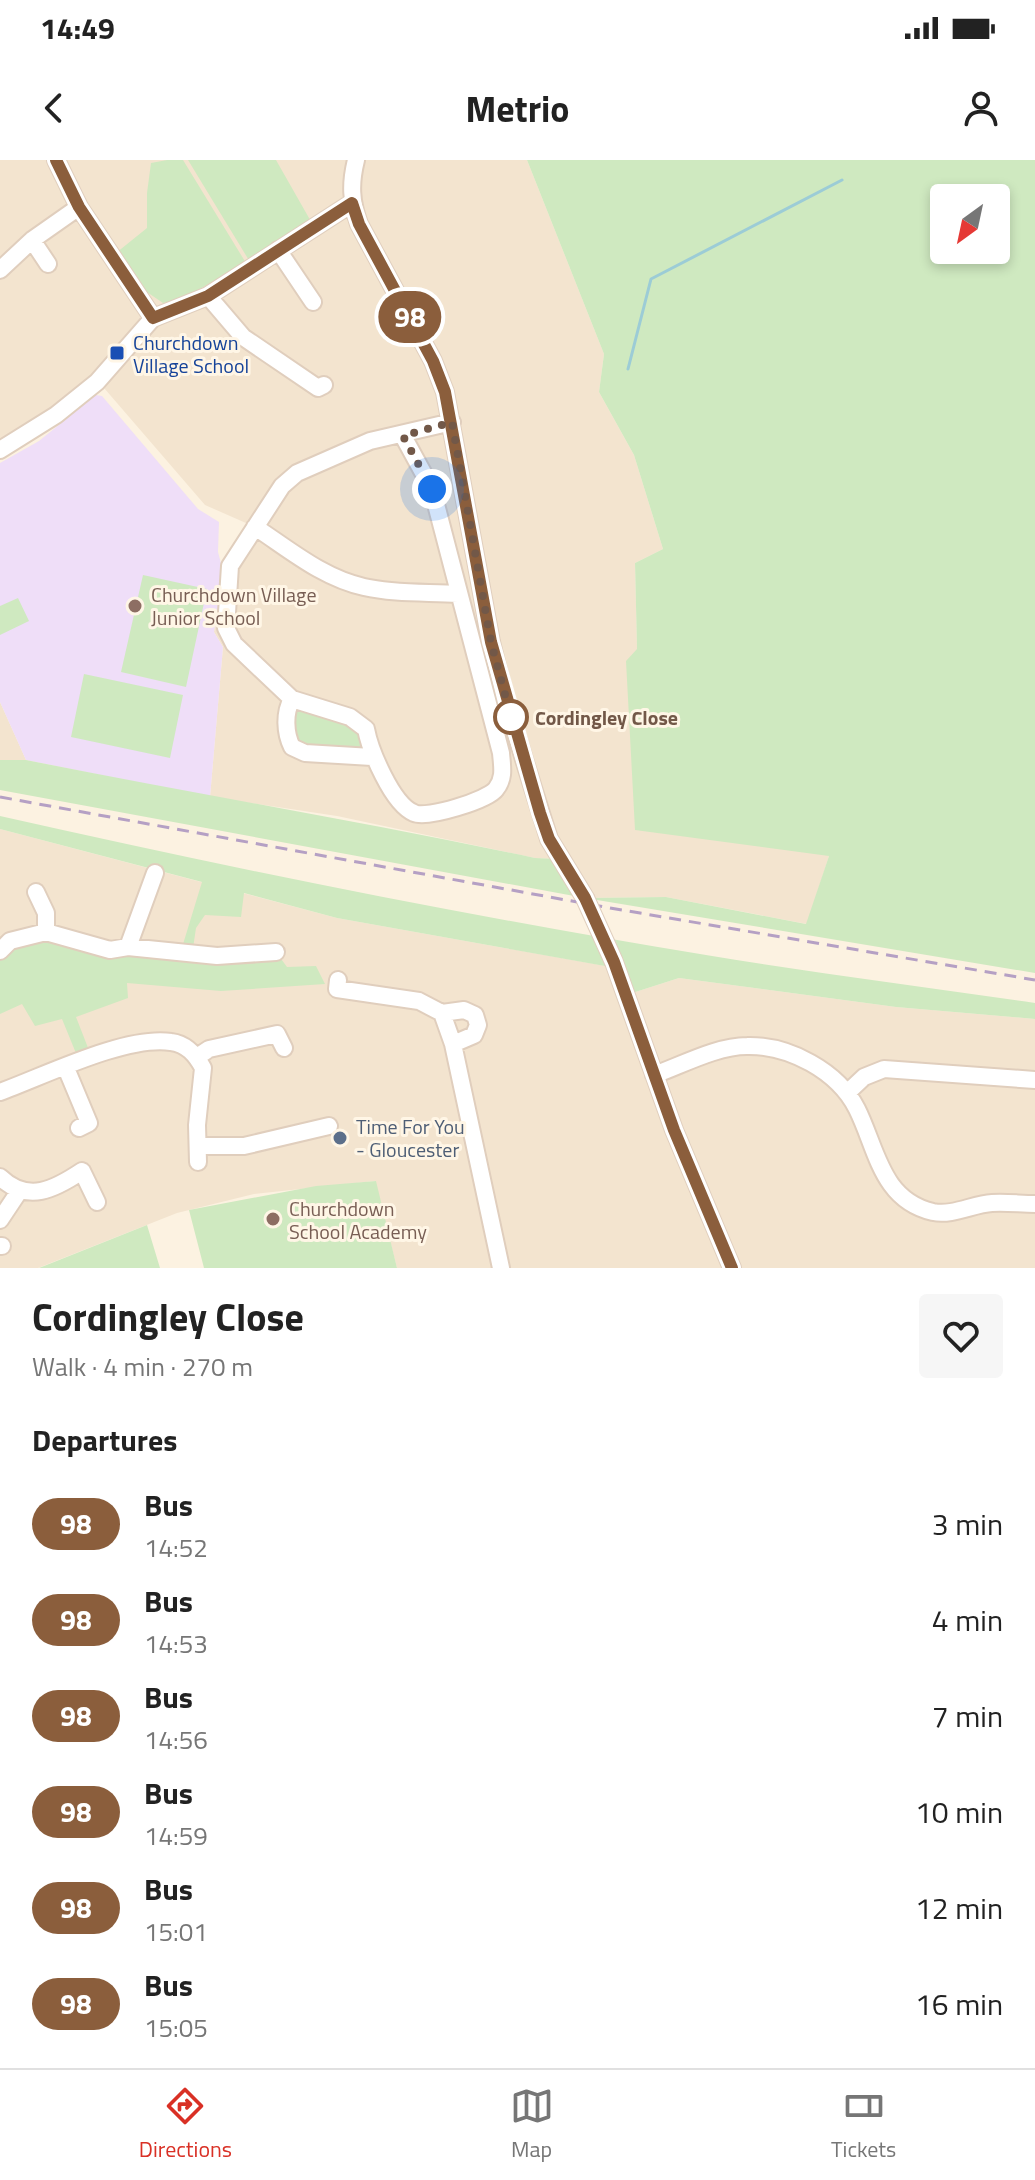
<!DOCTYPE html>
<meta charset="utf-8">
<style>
:root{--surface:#fff;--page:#f6f6f6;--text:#222;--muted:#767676;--line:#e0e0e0;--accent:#d93025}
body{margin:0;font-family:"Titillium Web",sans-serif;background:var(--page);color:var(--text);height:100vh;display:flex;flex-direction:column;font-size:30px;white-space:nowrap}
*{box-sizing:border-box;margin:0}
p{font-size:26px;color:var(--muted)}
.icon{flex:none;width:44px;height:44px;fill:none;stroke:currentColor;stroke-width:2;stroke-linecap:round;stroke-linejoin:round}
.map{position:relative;height:1108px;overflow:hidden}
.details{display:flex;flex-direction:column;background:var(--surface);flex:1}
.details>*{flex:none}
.badge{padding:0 16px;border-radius:26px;font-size:28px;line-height:52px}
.needle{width:52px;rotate:213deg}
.controls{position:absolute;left:930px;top:24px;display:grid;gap:16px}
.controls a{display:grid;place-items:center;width:80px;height:80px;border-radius:8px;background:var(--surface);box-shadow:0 4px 12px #0003;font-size:40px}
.you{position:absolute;width:40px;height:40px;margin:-20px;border:6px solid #fff;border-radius:50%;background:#1a73e8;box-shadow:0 0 0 12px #1a73e833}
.map>.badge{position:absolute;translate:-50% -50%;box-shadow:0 0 0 4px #fff}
h2{padding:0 32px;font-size:30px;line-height:72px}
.round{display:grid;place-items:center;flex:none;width:84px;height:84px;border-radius:8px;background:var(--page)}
.overview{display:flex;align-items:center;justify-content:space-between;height:136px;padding:0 32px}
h1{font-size:38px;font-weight:700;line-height:60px}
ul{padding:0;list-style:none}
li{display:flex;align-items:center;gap:24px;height:96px;padding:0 32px}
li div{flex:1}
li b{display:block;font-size:30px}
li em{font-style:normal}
li .badge{min-width:88px;font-weight:700;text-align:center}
.status{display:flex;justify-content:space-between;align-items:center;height:56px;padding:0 40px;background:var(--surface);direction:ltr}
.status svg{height:22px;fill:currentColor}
header{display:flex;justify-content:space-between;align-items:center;height:104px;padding:0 32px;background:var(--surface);font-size:36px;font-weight:700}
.tab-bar{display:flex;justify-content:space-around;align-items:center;height:112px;border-top:2px solid var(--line);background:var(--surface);font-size:22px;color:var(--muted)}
.tab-bar a{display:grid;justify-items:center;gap:4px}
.tab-bar .active{color:var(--accent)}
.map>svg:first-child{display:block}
.residential{fill:#f3e4cf}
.education{fill:#efdef8}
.green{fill:#cfe9c0;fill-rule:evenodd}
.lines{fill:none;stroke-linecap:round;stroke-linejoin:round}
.stream{stroke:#9cccd6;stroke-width:3}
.minor-casing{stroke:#e0cebd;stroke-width:20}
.minor{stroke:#fff;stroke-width:16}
.rail{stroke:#b5a0c4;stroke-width:3;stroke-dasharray:12 8;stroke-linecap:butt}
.minor-bridge-casing{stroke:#e0cebd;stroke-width:20;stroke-linecap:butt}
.minor-bridge{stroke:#fff;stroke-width:16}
.line-casing{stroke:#fff;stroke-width:18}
.line{stroke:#8b5e3c;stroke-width:12}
.walk{stroke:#725848;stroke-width:8;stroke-dasharray:0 14.4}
.transit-dot{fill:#1a4fb4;stroke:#fff6e6;stroke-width:3}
.education-dot{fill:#8d6e63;stroke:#fff6e6;stroke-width:3}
.stop-dot{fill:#fff;stroke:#8b5e3c;stroke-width:4}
.service-dot{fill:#5c6f8a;stroke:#fff6e6;stroke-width:3}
.labels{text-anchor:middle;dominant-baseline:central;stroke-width:6;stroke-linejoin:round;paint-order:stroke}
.transit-label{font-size:20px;fill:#164399;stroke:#fff6e6;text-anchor:start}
.education-label{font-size:20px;fill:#785e54;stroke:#fff6e6;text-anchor:start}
.stop-label{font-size:20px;font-weight:bold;fill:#725848;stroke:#fff6e6;text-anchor:start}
.service-label{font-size:20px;fill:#4e5e75;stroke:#fff6e6;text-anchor:start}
</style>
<div class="status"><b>14:49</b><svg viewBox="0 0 49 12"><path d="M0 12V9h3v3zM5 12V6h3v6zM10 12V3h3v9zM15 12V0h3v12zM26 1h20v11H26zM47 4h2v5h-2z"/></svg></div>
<header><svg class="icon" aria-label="back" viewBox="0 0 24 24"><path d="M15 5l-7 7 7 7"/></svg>Metrio<svg class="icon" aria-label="person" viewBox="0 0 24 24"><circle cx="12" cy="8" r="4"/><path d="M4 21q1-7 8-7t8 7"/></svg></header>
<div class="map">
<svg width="1035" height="1108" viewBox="0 0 1035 1108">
<rect width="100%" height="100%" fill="#fcf2e1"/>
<path class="residential" d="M0 0H527L604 194 599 232 634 295 663 389 635 403 637 489 829 696 807 764 666 737 585 738 559 699 535 698 337 656 210 637 223 487 214 472 223 411 255 367 205 345 98 221 0 290Z
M0 542 26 600H0Z
M0 669 337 758 617 808 626 835 679 818 896 847 1035 859V1108H397L375 1021 254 1034 177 1053 38 1108H0Z"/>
<path class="education" d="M96 235 102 236 198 349 219 362 218 392 223 411 214 472 223 487 210 637 26 600 0 542V303L39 281Z"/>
<path class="green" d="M167 0H183L246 103 182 139 163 143 144 130 116 93 147 68V33L151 3Z
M188 0H276L313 65 250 102Z
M527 0H1035V813L585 738 0 630V600H26C196 634 366 662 535 698L559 699 586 738 666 737 806 764 829 696 635 670 626 501 637 489 635 403 663 389 634 295 599 232 604 194ZM944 38H996V90H944Z
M143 415 207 429 186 527 121 512Z
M18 438 29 461 0 475V446Z
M84 514 183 535 170 598 71 577Z
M292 539 366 569 372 597 292 587Z
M0 656C234 709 469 756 706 795 815 813 925 827 1035 843V859L896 847 679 818 626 835 616 808 337 758 244 733 241 757 205 755 196 768 192 795 276 792 287 807 316 806 325 824 221 831 127 823 128 838 76 857 92 898 80 903 62 859 35 866 22 844 0 854V791L26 774 180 794 202 722 0 669Z
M376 1021 397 1108H204L189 1050 316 1026Z
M147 1065 160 1108H39Z"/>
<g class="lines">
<path class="stream" d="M628 209 651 119 842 20"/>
<defs>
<path id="minor" d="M56 0 79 47 153 158
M356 0C350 24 351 41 359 64L433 201 445 232 491 482 506 542 549 679 585 738
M32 80 48 104
M278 90 313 142
M0 110 32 80 79 47
M208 136 243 177 318 228 324 225
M403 276 432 329 501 593C502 606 505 618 496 629 488 640 427 659 414 653 392 644 370 590 366 569L350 557 292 539 234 484 226 468 230 406 282 326 297 313 370 281 452 262
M0 290 56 255 97 222 153 158 208 136 352 43
M255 367C290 390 323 418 364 427 394 434 428 432 458 434
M292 539C284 553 285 573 292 587L305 593 372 597
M36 732 46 753V772
M128 787 155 713
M0 791 10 781 46 772 110 790 128 787 217 796 276 792
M614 802 674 970 732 1108
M338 820 337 829 419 841 442 853 453 884 501 1108
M442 853 464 850 475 855 478 865 474 875 453 884
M197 897 209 889 277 874 284 888
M66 908 89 963 79 968
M654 915C682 905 717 886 747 886 789 885 838 911 857 949 877 989 881 1040 933 1052 953 1056 973 1044 992 1043 1006 1042 1021 1044 1035 1044
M0 932C44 916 126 875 171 882 187 884 196 895 203 908L197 965 198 1002
M847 933 864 917 884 909 1035 920
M198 986H244L329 966
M0 1017C28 1044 55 1029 82 1011L97 1042
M0 1060 20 1030
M0 1086H2"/>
</defs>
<use href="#minor" class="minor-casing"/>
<use href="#minor" class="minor"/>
<path class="rail" d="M0 637 610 748 1035 820"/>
<defs>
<path id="minor-bridge" d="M585 738 614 802"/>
</defs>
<use href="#minor-bridge" class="minor-bridge-casing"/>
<use href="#minor-bridge" class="minor-bridge"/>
</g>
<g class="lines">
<defs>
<path id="line" d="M56 0 79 47 153 158 208 136 352 43 359 64 433 201 445 232 491 482 540 653 549 679 585 738 614 802 674 970 732 1108"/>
</defs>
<use href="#line" class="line-casing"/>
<use href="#line" class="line"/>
<path class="walk" d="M432 329 403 276 452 262 491 482 515 572 511 557"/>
</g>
<rect class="transit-dot" x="109" y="185" width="16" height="16" rx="4"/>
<g class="education-dot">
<circle cx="135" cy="446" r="8"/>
<circle cx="273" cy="1059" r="8"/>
</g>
<circle class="stop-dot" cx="511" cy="557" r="16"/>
<circle class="service-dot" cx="340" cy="978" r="8"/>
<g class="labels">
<g class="transit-label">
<text x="133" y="182">Churchdown<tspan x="133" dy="23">Village School</tspan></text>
</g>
<g class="education-label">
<text x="151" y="434">Churchdown Village<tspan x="151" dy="23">Junior School</tspan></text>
<text x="289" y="1048">Churchdown<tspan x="289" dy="23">School Academy</tspan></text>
</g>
<g class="stop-label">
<text x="535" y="557">Cordingley Close</text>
</g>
<g class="service-label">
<text x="356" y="966">Time For You<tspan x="356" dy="23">- Gloucester</tspan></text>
</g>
</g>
</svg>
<div class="controls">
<a><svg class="needle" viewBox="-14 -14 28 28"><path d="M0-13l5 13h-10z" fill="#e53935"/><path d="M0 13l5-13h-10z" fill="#767676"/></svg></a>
</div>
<div class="you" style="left:432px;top:329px"></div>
<b class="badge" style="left:410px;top:157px;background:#8b5e3c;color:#fff">98</b>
</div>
<section class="details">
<div class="overview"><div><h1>Cordingley Close</h1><p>Walk · 4 min · 270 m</p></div><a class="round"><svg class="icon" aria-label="heart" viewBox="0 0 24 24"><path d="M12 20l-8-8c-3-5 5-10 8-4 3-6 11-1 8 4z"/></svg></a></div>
<h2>Departures</h2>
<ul>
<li><span class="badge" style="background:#8b5e3c;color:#fff">98</span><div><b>Bus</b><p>14:52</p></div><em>3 min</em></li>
<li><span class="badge" style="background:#8b5e3c;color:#fff">98</span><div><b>Bus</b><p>14:53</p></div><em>4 min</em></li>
<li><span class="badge" style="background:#8b5e3c;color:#fff">98</span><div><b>Bus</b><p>14:56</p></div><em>7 min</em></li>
<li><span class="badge" style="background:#8b5e3c;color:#fff">98</span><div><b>Bus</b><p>14:59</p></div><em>10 min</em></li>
<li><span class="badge" style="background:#8b5e3c;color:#fff">98</span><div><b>Bus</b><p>15:01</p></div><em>12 min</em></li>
<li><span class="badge" style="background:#8b5e3c;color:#fff">98</span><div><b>Bus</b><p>15:05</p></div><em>16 min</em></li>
</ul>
</section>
<nav class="tab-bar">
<a class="active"><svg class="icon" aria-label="directions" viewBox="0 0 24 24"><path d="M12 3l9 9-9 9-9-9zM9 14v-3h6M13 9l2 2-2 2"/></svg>Directions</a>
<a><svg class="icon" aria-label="map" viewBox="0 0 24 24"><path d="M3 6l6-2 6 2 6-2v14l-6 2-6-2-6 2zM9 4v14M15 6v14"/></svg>Map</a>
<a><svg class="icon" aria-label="tickets" viewBox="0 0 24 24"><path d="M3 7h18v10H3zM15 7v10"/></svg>Tickets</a>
</nav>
